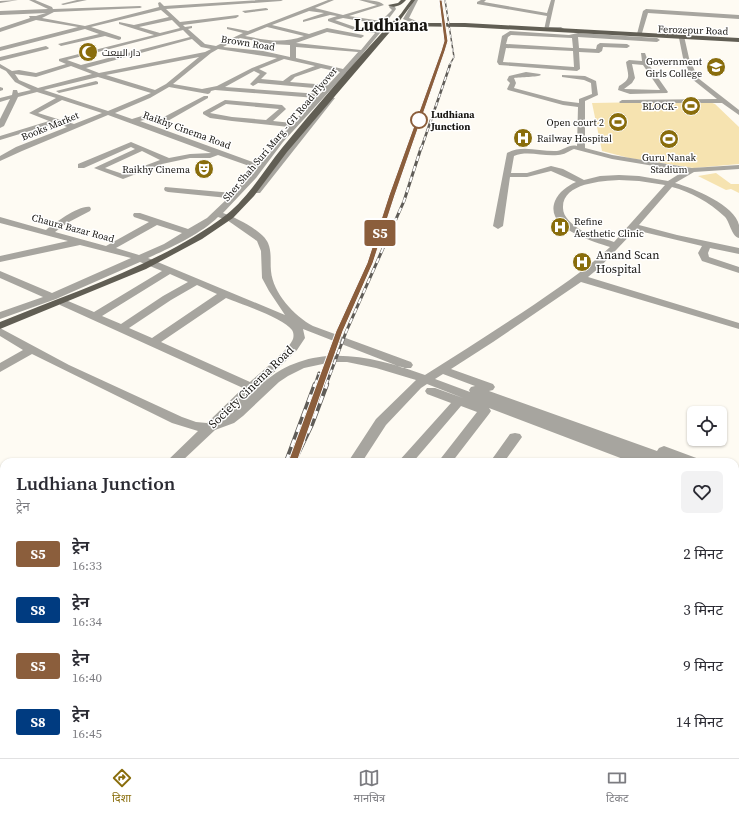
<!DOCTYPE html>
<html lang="hi">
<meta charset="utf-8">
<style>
:root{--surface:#fff;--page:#f2f2f3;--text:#2b2b33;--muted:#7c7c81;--line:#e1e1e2;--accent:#896d0c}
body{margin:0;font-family:"Source Serif 4",Cairo,"Noto Sans Devanagari",serif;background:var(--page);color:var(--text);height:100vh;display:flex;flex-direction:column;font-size:15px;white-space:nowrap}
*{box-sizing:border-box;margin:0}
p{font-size:13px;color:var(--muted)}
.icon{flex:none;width:22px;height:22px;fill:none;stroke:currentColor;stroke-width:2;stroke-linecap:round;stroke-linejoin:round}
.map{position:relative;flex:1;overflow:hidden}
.side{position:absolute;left:0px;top:458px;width:739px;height:300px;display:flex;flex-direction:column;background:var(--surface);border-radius:12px 12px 0 0;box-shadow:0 1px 3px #0004}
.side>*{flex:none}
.badge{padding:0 8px;border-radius:3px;font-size:14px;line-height:26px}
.fabs{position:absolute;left:687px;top:406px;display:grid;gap:8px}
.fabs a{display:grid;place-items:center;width:40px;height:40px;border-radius:6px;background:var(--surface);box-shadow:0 1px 3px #0004;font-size:20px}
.map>.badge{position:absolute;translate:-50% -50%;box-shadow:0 0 0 2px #fff}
.round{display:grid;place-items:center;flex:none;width:42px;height:42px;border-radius:6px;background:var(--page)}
.overview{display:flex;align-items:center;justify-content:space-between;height:68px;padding:0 16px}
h1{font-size:19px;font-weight:600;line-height:30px}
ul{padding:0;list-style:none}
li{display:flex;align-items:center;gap:12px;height:56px;padding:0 16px}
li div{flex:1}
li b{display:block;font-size:15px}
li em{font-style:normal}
li .badge{min-width:44px;font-weight:700;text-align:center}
.dock{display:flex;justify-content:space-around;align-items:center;height:56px;border-top:1px solid var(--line);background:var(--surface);font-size:11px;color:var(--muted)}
.dock a{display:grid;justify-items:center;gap:2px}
.dock .current{color:var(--accent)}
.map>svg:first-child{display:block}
.green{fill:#f6e3b0}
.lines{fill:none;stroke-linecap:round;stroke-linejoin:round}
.minor{fill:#a7a59f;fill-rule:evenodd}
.major{fill:#615e54;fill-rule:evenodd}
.rail-far4-casing{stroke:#5f5c57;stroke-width:1.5}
.rail-far3-casing{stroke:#5f5c57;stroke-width:2.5}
.rail-far2-casing{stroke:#5f5c57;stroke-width:3}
.rail-far1-casing{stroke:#5f5c57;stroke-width:4.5}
.rail-casing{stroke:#5f5c57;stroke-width:5}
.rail-far4{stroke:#fff;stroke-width:1;stroke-dasharray:3.5;stroke-linecap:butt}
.rail-far3{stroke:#fff;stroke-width:1.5;stroke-dasharray:4.5;stroke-linecap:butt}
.rail-far2{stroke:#fff;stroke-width:2;stroke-dasharray:5.5;stroke-linecap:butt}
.rail-far1{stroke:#fff;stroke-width:3;stroke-dasharray:8;stroke-linecap:butt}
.rail{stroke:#fff;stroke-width:3.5;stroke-dasharray:10;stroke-linecap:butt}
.line{fill:#8b5e3c;stroke:#fff}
.stop-dot{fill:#fff;stroke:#8b5e3c;stroke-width:2}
.labels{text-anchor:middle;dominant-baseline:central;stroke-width:3;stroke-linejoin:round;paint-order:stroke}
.far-street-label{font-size:10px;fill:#161410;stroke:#fff}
.far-poi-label{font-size:10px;fill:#161410;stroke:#fff;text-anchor:end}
.far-stop-label{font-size:10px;font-weight:bold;fill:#161410;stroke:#fff;text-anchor:start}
.poi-label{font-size:12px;fill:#161410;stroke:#fff;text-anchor:start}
.street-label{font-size:12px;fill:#161410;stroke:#fff}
.far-town-label{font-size:17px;font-weight:bold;fill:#161410;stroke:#fff}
</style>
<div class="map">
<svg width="739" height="758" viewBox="0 0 739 758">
<rect width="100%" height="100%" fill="#fefbf3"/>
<path class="green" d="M707 101 715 104 739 127V164L694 168 629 158 602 151 592 103Z
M716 173 731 184H739V193L731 189 726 190 698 176Z"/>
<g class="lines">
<path class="minor" d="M18 0 0 3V1Z
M29 0H35L52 7 53 9 140 6 142 7 140 8 54 12 42 18 85 26 159 7 158 3 160 2 164 6 259 0H283L281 1 166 9 180 22 238 15 239 16 236 18 183 25 185 27 192 26V28L188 29 205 44 216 46 243 33 227 29V27L248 31 328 0H334L315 8 343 15 377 5 359 0C367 0 379 0 384 5L349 16 381 21 392 10 389 7 390 5H394L396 9 384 25 385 27 349 70 351 71V73H346L283 142 256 178 223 213C235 217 263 231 268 243 272 252 270 262 271 271 273 293 294 316 313 326L411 362 413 365 411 368H403L303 329 305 338 297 350 263 383C311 341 370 355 425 375 462 352 499 328 535 304 561 286 587 269 610 247 593 241 544 228 555 201 559 192 567 186 576 182L551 171 527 177H510L503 226 498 229 493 226 507 153C522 144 541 152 557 151 564 150 569 144 577 146L578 107 563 105 508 90 507 89 510 83 507 80 509 76 526 72 540 74 541 75C538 77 520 77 514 78L516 83 514 88 563 101 579 103V99L592 94 591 83 584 80 562 77V75L585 76 596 81 598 95 585 101V148L612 155 692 168 739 165V169L694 172 675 183C693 188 735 205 739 225 739 229 739 234 739 238 731 236 730 221 724 216 709 202 691 192 672 187L639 225 677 235 739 248V254L710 248 708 253 709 257 739 267V273L702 261 698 253 702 246 635 230 600 267 588 277 739 323V329L581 282 493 342 451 369 493 384 495 387 493 390 489 391 657 451 659 448 664 446 699 459 701 462H659L650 459 652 462H631L489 408 491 411 489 414 452 462H438L477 412 461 406 413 462H398L451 403 427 394 425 391 427 388H435L463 398 427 384 421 388 386 425 362 462H348L376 419 416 380 376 368 347 362H332L304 368 288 376 279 382 243 416 234 423 215 430 181 462H166L198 431 172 423 32 354 0 372V363L23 350 0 336V328L69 365 182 417 196 422 207 423 243 388 60 305 59 303 60 301H68L94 312 162 271 140 262 56 299 0 319V312L43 297 0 278V271L52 293 131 258 80 245 0 262V256L68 241 0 223V217L46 230C55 223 79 205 90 207L91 209 90 211 67 223 55 232 106 246 149 222 134 217 133 215 134 213H140L188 229 207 218 228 198 168 192 165 191 164 189 165 187 233 193 255 168 218 155 210 158H190L162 164 123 179 94 168 135 149 131 147 84 168H78V164L131 142 169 158 190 154 211 153 108 115 22 151 0 161V156L16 147 67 127 56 123 0 140V136L49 121 29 113 56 98 37 92 18 97 4 126 0 128V119L10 99 0 102V98L12 95 13 90H17L18 93 31 90 15 82 6 71 0 68V64L12 71 19 70 36 73 66 64 59 61V59L154 35 119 24V22L134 25 169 17 161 10 91 27 121 37V39L119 40 105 36 61 46 58 44 99 34 85 29 0 51V47L78 27 36 20 0 32V28L30 18 29 16H36L46 13 0 15V11L48 9ZM309 11 324 13 303 20V22L330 15 337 16 328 19V21L354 30 375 33 361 50 296 43 327 32 361 38 364 36 363 35 327 28 309 34 272 25ZM343 18 379 24 375 28 377 29 355 27 335 20ZM172 20 180 28 160 33 139 27ZM267 27 304 36C282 44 267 40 245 36ZM183 30 190 37 81 65 67 60ZM240 38 271 44 290 45V57L263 51 223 47ZM192 39 201 47 211 49 205 52 99 73 86 68ZM296 47 358 52 359 51 343 69 296 58ZM218 49 277 58 252 68 217 86 202 89 173 84 211 53ZM199 57 166 84 155 90 106 75ZM284 59 315 66 291 75 283 81 261 79 267 73 259 69ZM71 66 92 74 38 88 19 80 15 74 36 77ZM321 68 340 72 328 85 290 82 295 77ZM254 71 260 74 250 84 253 86 258 83 325 89 320 94 225 87ZM98 77 151 93 108 111 44 90ZM169 87 208 94 210 93 211 91 215 90 316 98 292 123 273 121 286 109 282 105 225 100 203 112V114L210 118 232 121 289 127 258 164 140 121C148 118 156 123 166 122L208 98V96H204L162 118 145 115 132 119 115 113 150 98ZM62 100 102 113 74 124 38 113ZM226 104 279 109 266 120 232 117 210 113ZM574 149 612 159 684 171 668 181 639 176 619 175 600 176 584 180 563 169 551 166 527 173H511L514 156C528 150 544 157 558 155 564 155 569 151 574 149ZM142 151 160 160 123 174 105 168ZM619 180 639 181 665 185 614 242C603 238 590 236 579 229 572 224 563 217 563 208 562 183 602 181 619 180ZM218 217 227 220 257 241 261 251 262 278 269 291 285 315 148 258C170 248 201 234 218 217ZM157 225 182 233 164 244 139 255 116 248ZM170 274 188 282 163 296 121 324 102 316ZM197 285 217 294 152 338 129 328 171 300ZM226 298C241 304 284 318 292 330 294 333 294 338 292 341 287 351 260 373 250 382L161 342ZM443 374 475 386 471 387 469 390 470 392 435 379Z
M77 0H87L63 5 61 4Z
M414 0H418L409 18 424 24V26H420L403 19Z
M481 0H486L484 2 547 13 551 0H555L549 27H561L564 29 561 31 544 30 547 16 477 4V2Z
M266 8 268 9V10L245 13 242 11Z
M646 9 739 15V19L648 13 642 33 637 34 643 11Z
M510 31 569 35 578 33 657 38 660 40 657 42 578 37 579 48 596 49 597 45 600 43 627 44 630 46 627 48 603 47 602 51 599 53 579 52 580 69 577 71 499 65 497 62 502 36ZM511 35 572 38 573 48 506 44 508 37ZM506 48 573 51 574 67 503 62Z
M669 33 684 36 689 58 698 78 739 110V115L722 103H620L619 102 622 100 717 99 692 79 683 58 679 38 667 36 666 35Z
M46 46 49 48 48 49 0 61V57Z
M641 53H645L648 61 682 62 685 64 682 66 649 65 668 92 667 93 630 94 618 90 619 86C632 78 628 76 626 62L629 60 642 61ZM632 64 643 65 660 90 624 89 632 83 635 78Z
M96 81 98 82V84L59 93 56 91Z
M0 87 3 88V90L0 91Z
M330 97 335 98 260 193H254L253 191 254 189Z
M515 433 520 434 522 437 504 462H490L510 434Z
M735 480 739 481V501L735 500Z
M0 524 4 525V539L0 538Z
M4 601V618L0 619V602Z
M0 644 4 646V664L0 662Z
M735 659 739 661V677L735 676Z
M0 666 4 667V685L0 684Z
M76 754H98L100 758H78Z
M103 754H125L126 758 127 754H147L146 758H105Z
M238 754H258L257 758H237Z
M338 754H360L358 758H336Z
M418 754H440L438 758H416Z
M514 754H536L538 758H516Z
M577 754H597L595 758H575Z
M670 754H690L688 758H668Z"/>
<path class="major" d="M401 0H406C402 5 394 9 388 5L398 3Z
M411 0H415L398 23H465L739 38V42L465 27 395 26 287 152 254 196 233 218 202 239 146 269 0 329V322C73 292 163 263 226 215 249 197 264 170 282 148 316 106 352 65 389 25V23C398 21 405 7 411 0Z"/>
<defs>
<path id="rail-far4" d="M445 0 454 57 449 66
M438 66 446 41 445 32"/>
<path id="rail-far3" d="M408 149 438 65
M421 149 450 65"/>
<path id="rail-far2" d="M333 351 340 331 370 263 409 148
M315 385 319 373
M326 385 346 332 404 201 421 148"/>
<path id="rail-far1" d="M286 462 315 384
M294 462 312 424 327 384"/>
<path id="rail" d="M180 758 182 754
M192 758 193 754"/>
</defs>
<use href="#rail-far4" class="rail-far4-casing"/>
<use href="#rail-far3" class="rail-far3-casing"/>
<use href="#rail-far2" class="rail-far2-casing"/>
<use href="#rail-far1" class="rail-far1-casing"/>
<use href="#rail" class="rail-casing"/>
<use href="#rail-far4" class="rail-far4"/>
<use href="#rail-far3" class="rail-far3"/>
<use href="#rail-far2" class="rail-far2"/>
<use href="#rail-far1" class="rail-far1"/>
<use href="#rail" class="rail"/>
</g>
<path class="line" d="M439 0H442L448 41 445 51 395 195 373 263 343 331 297 462 296 464H289L288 462 336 331 367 263 389 195 441 51 444 41Z"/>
<defs>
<symbol id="mosque-disc" viewBox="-11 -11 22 22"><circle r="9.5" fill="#896d0c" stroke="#fff"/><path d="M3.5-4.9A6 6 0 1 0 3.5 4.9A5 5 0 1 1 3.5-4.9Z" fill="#fff"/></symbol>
<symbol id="university-disc" viewBox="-11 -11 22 22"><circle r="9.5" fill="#896d0c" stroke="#fff"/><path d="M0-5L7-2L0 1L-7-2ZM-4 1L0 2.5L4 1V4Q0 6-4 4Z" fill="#fff"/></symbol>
<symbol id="stadium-disc" viewBox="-11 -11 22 22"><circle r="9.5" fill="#896d0c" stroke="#fff"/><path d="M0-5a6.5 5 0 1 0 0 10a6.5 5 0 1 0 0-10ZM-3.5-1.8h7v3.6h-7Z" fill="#fff"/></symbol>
<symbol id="hospital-disc" viewBox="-11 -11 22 22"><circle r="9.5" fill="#896d0c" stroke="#fff"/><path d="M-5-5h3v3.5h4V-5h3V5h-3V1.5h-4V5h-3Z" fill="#fff"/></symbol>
<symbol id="theatre-disc" viewBox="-11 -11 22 22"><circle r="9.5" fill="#896d0c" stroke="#fff"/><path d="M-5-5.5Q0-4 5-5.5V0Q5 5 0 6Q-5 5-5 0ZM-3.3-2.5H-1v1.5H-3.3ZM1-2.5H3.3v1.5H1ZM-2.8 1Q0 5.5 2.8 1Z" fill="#fff"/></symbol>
</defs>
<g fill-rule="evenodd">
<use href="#mosque-disc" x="77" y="41" width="22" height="22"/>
<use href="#university-disc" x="705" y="56" width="22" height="22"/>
<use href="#stadium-disc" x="680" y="95" width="22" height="22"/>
<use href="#stadium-disc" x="607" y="111" width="22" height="22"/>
<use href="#hospital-disc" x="512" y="127" width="22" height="22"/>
<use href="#stadium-disc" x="658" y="128" width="22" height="22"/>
<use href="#theatre-disc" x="193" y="158" width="22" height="22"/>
<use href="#hospital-disc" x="549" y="216" width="22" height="22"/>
<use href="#hospital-disc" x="571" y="251" width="22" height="22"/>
</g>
<circle class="stop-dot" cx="419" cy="120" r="8"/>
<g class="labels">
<g class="far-street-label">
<text transform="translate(693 30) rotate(2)">Ferozepur Road</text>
<text transform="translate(248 43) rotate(9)">Brown Road</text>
<text transform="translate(50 126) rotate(-22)">Books Market</text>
<text transform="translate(187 130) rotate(20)">Raikhy Cinema Road</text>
<text transform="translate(280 134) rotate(-50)">Sher Shah Suri Marg - GT Road Flyover</text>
<text transform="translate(73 228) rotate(15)">Chaura Bazar Road</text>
</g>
<g class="far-poi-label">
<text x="102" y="52" text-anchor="start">دار البیعت</text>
<text x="702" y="61">Government<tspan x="702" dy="12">Girls College</tspan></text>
<text x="677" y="106">BLOCK-</text>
<text x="604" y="122">Open court 2</text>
<text x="537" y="138" text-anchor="start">Railway Hospital</text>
<text x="669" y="157" text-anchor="middle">Guru Nanak<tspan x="669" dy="12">Stadium</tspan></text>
<text x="190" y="169">Raikhy Cinema</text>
<text x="574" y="221" text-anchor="start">Refine<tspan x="574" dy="12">Aesthetic Clinic</tspan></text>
</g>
<g class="far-stop-label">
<text x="431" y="114">Ludhiana<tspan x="431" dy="12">Junction</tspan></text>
</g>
<g class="poi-label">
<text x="596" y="255">Anand Scan<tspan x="596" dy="14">Hospital</tspan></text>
</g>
<g class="street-label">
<text transform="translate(251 387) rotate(-44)">Society Cinema Road</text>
</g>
<g class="far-town-label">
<text x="391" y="25">Ludhiana</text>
</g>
</g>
</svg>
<div class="fabs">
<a><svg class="icon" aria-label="locate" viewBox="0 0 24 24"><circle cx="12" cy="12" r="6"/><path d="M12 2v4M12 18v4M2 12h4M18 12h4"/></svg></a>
</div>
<b class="badge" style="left:380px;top:233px;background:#8b5e3c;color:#fff">S5</b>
<section class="side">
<div class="overview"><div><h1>Ludhiana Junction</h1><p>ट्रेन</p></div><a class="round"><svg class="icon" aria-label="heart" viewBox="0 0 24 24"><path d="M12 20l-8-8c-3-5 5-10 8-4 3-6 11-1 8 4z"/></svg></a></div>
<ul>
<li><span class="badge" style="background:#8b5e3c;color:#fff">S5</span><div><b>ट्रेन</b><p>16:33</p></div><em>2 मिनट</em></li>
<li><span class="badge" style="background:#003b80;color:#fff">S8</span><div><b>ट्रेन</b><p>16:34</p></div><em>3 मिनट</em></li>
<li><span class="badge" style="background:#8b5e3c;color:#fff">S5</span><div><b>ट्रेन</b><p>16:40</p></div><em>9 मिनट</em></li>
<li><span class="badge" style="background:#003b80;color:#fff">S8</span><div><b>ट्रेन</b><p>16:45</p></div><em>14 मिनट</em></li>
</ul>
</section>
</div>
<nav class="dock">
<a class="current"><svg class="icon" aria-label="directions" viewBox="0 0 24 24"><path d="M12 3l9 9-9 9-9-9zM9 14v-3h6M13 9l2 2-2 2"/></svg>दिशा</a>
<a><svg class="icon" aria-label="map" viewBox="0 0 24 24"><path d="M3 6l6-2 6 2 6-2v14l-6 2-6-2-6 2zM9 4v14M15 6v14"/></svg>मानचित्र</a>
<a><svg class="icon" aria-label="tickets" viewBox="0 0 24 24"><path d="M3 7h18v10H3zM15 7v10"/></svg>टिकट</a>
</nav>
